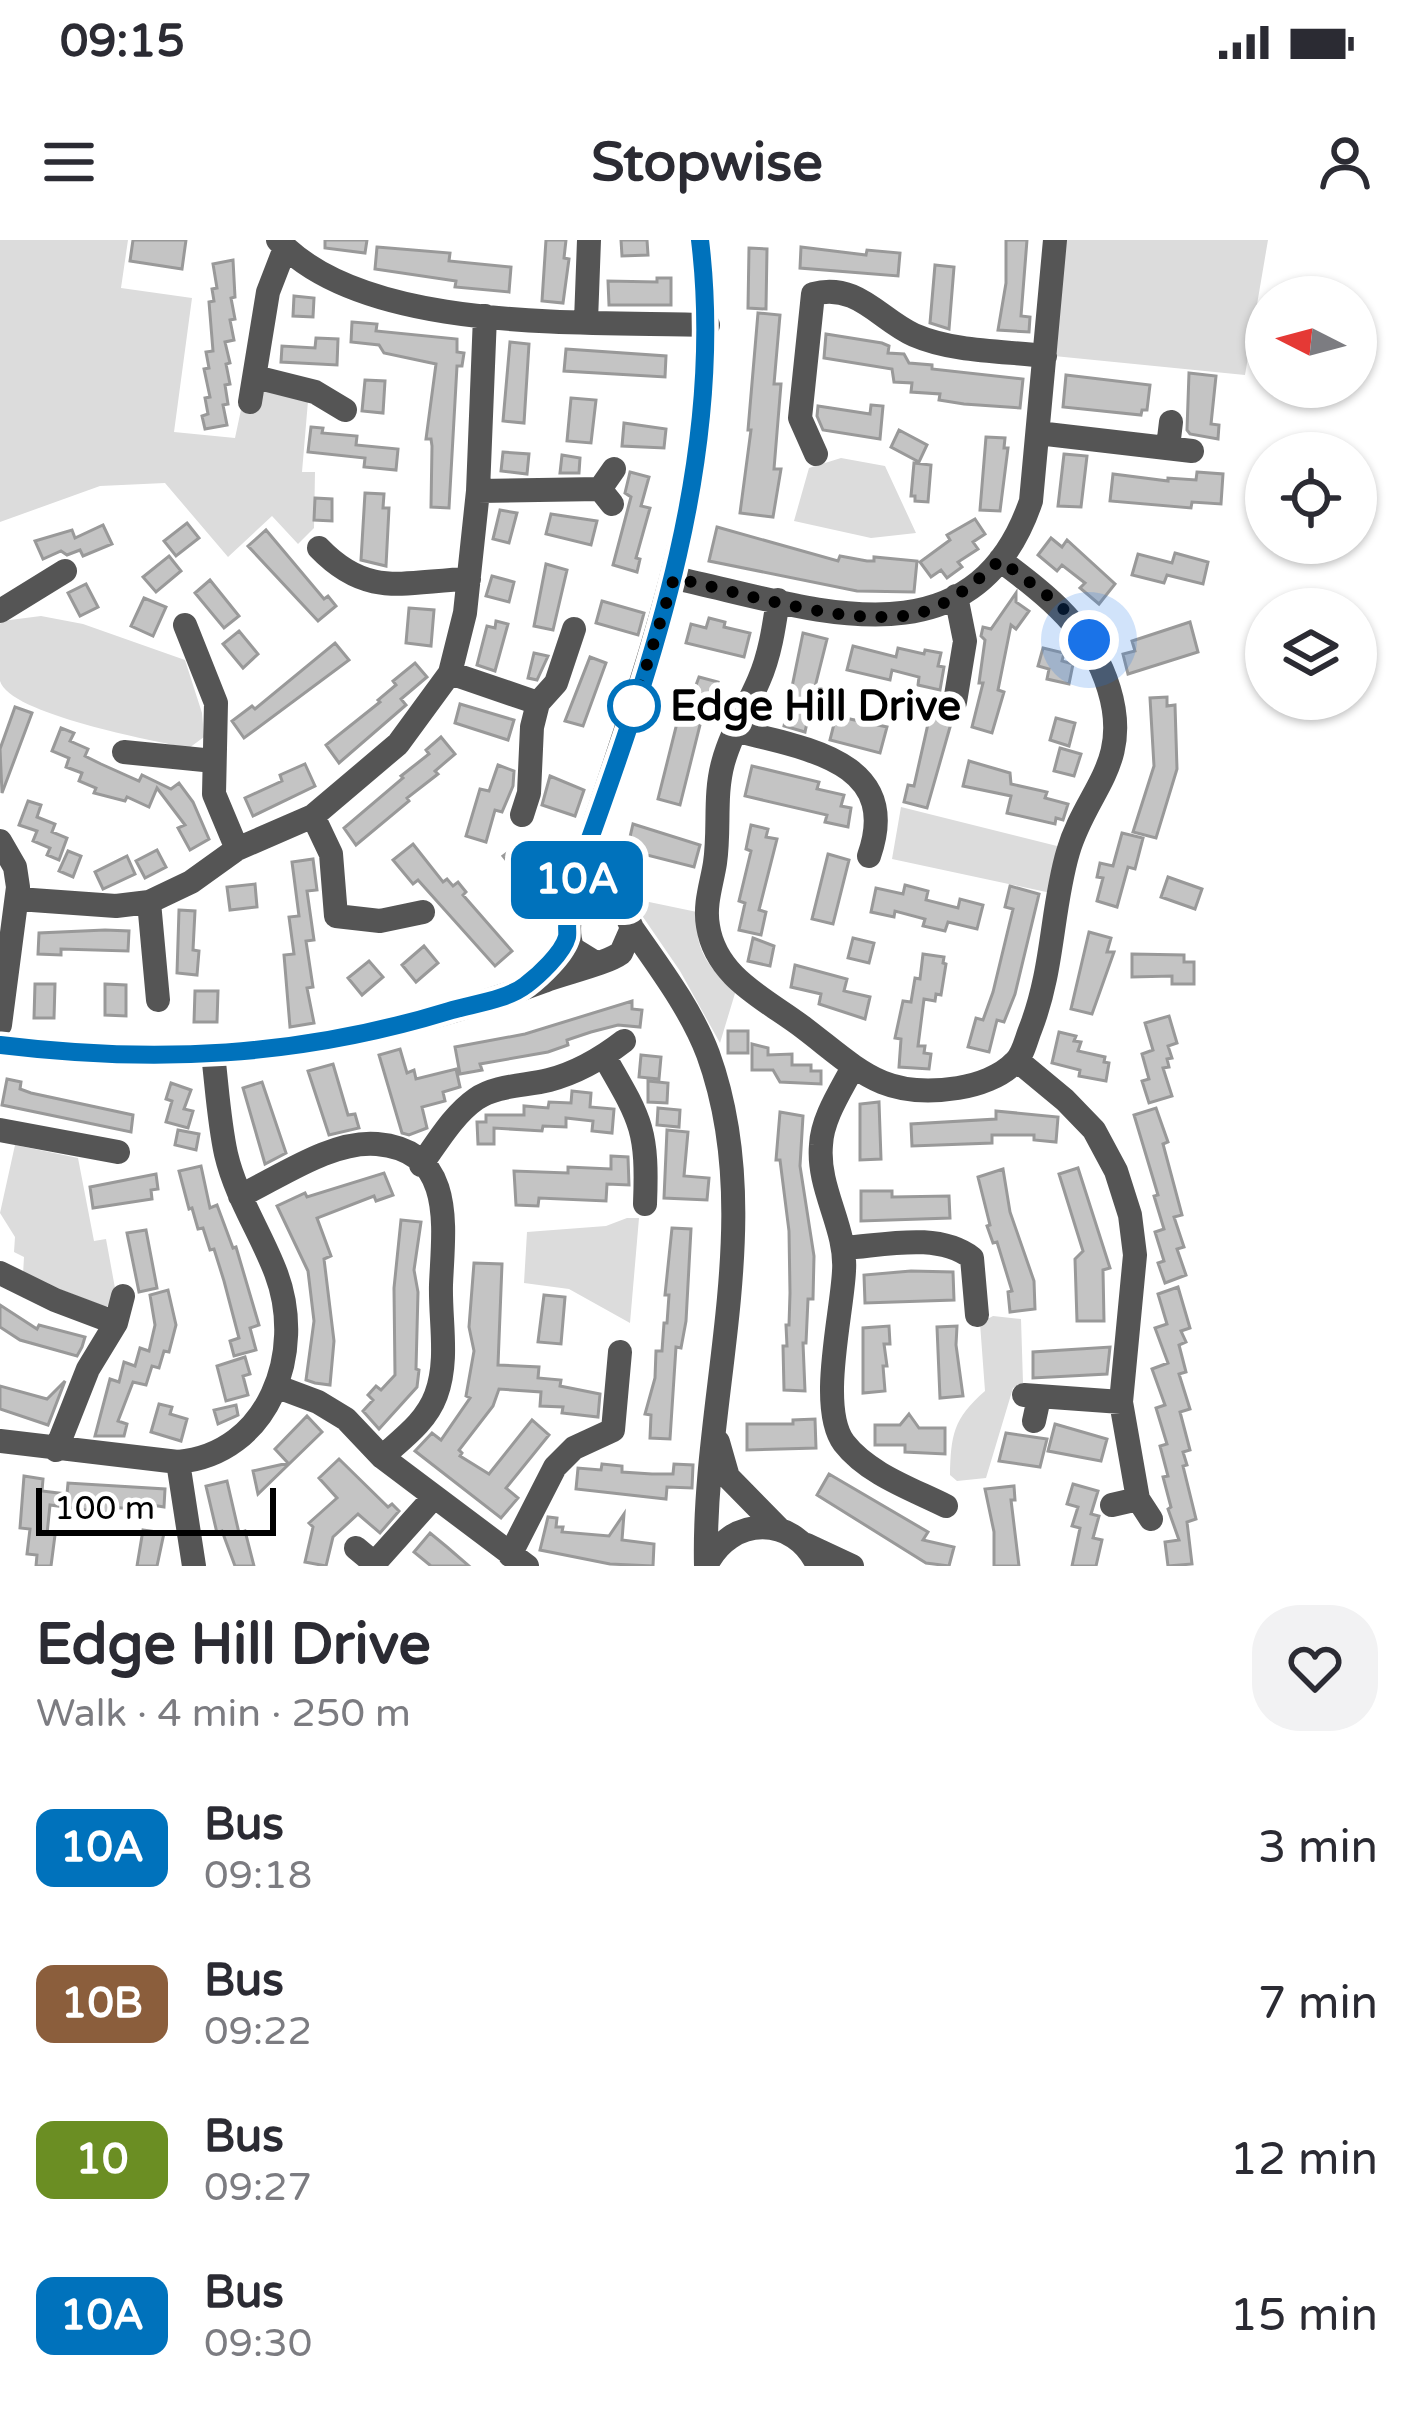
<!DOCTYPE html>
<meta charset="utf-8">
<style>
:root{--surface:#fff;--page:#f2f2f3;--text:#2b2b33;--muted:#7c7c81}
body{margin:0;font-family:"Varela Round",sans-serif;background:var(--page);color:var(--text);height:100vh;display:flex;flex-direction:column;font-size:45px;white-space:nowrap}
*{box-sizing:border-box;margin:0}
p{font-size:39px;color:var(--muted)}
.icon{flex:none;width:66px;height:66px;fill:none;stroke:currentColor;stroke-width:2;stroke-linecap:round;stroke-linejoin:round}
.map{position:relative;height:1326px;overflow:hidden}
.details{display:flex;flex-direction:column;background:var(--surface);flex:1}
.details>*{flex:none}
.badge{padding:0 24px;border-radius:18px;font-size:42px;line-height:78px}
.needle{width:78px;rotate:276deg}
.tools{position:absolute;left:1245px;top:36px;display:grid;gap:24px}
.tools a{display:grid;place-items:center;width:132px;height:132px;border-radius:50%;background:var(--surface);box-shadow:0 3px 9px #0004;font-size:60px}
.scale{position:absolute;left:36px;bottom:30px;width:240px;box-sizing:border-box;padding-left:12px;border:6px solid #000;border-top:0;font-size:33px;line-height:42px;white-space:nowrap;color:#000;-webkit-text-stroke:9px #fff;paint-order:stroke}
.you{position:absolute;width:60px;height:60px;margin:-30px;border:9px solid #fff;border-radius:50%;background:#1a73e8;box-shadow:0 0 0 18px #1a73e833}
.map>.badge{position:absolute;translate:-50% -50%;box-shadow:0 0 0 6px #fff}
.round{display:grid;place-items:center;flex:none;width:126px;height:126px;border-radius:48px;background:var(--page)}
.head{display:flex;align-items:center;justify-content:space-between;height:204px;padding:0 36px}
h1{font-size:57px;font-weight:800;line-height:90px}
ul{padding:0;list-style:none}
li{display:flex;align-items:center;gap:36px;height:156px;padding:0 36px}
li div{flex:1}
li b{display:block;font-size:45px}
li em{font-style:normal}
li .badge{min-width:132px;font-weight:700;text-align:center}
.status{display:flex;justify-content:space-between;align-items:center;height:84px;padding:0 60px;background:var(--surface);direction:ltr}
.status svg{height:33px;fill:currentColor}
header{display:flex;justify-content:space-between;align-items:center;height:156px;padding:0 36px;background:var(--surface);font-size:54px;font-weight:800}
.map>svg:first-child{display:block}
.green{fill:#dcdcdc}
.building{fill:#c4c4c4;stroke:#999;stroke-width:3}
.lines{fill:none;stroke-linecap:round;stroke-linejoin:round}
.minor{stroke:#555;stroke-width:24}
.line-casing{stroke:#fff;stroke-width:27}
.line{stroke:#0072bc;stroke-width:18}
.walk{stroke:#000;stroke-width:12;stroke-dasharray:0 21.6}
.stop-dot{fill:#fff;stroke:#0072bc;stroke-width:6}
.labels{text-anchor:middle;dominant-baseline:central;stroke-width:12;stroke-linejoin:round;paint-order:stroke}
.stop-label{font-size:42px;font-weight:bold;fill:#000;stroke:#fff;text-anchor:start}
</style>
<div class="status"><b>09:15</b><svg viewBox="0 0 49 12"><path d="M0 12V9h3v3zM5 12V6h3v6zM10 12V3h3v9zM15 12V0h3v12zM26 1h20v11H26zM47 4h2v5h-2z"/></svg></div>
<header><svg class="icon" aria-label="menu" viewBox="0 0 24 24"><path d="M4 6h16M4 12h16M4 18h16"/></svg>Stopwise<svg class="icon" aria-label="person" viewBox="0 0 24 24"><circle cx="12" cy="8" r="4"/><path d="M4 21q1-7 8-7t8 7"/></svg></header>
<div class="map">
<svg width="1414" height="1326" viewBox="0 0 1414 1326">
<rect width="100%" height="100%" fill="#fff"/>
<path class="green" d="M0 0H128L121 48 192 58 174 192 235 198 242 165 254 170 265 150 308 161 302 232H315L314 288 298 304 272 276 228 317 165 243 100 246 0 282Z
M1065 0H1268L1245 135 1054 116Z
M841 218 885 226 916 293 871 298 794 281 809 228Z
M41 376 83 384 185 420 202 473 204 497 189 508C154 501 9 474 0 441 0 425 0 401 0 384L2 381Z
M901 567 1057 606 1051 653 892 619Z
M630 658 697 672C694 709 708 729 736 750L720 803 680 731Z
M15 905 78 918 94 1001 106 999 117 1059 106 1067 23 1035 24 1017 14 1012 15 997 0 973Z
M627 978H639L630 1083 569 1049 524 1043 527 992 606 986Z
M993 1076 1021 1079 1023 1143 1013 1148 986 1238 957 1241 950 1235C951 1195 953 1179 985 1151L980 1083Z"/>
<path class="building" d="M133 0H186L182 29 130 21Z
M325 0H367L365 13 325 8Z
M546 0H566L564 18 569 19 563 63 542 61Z
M621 0H647L648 15 622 16Z
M1006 0H1027L1021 76 1030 77 1029 92 998 90 1006 43Z
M377 7 450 13 449 21 511 27 509 52 455 47 456 41 375 29Z
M801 7 866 15 867 10 900 13 898 36 800 28Z
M749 8 767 9 766 69 748 68Z
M233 20 235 57 231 58 235 79 230 80 234 100 225 102 230 123 226 124 230 144 225 145 228 164 223 165 227 185 205 189 202 176 208 174 205 158 210 157 204 129 209 128 206 112 213 111 209 62 214 61 212 49 217 48 213 24Z
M935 25 954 27 949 89 930 83Z
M657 38H671V65H609L608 41 657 42Z
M294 56 314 58 313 77 293 76Z
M758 73 780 75 774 144H781L774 229H781L773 277 740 273 751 190H748Z
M352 82 377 84 376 91 457 99V112L464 113 462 126H457L449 268 431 267 432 206 431 199H426L436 124 384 113 379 105 351 102Z
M826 94 882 103 889 106 888 113 904 114 909 123 932 125V129L1023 139 1020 168 964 164 939 160 940 154 911 152 912 143 894 142 892 129 824 118Z
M316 98 338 99 337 125 281 122 282 106 315 108Z
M510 102 529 104 524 183 503 181Z
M566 109 666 116 665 137 564 131Z
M1189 133 1216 136 1211 184 1219 185 1218 199 1190 194 1187 190Z
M1066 135 1150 145 1147 170H1142L1141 175 1063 167Z
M365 140 385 141 383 173 362 171Z
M571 158 596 160 591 203 567 201Z
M871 165 883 166 880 199 823 190 817 176 818 166 870 174Z
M624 183 666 189 664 208 622 206Z
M311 187 323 188 322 193 357 196 356 205 398 209 396 230 364 227 365 218 308 212Z
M899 190 927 205 919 222 891 207Z
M986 197 1005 198 1004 208H1008L1000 271 980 270Z
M503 212 529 214 527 234 501 231Z
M1064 214 1087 216 1081 267 1058 266Z
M562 215 580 218 579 233H560Z
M914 223 931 225 928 262 915 261V256H911Z
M630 232 649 237 641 266 650 268 636 318 640 319 637 332 613 325 631 257 625 253Z
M1197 232 1223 234 1221 264 1192 262 1191 268 1110 261 1113 234 1168 241V238L1196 240Z
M365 253 384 254 383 268H389L386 326 361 320Z
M315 258 332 259V281L314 280Z
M500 270 517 273 509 303 493 299Z
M551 274 597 281 591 305 546 294Z
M975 279 985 294 973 302 978 309 958 322 962 327 947 338 941 330 931 337 920 322 950 300 947 295Z
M187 283 199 298 176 316 164 301Z
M103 285 112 304 83 316 80 310 67 315 61 311 43 319 35 301 72 290 75 298Z
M717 287 838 321 840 316 867 321H874V317L917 321 914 352 857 351 709 321Z
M266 290 324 359 328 356 336 366 318 381 248 306Z
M1051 298 1062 307 1067 300 1115 344 1099 364 1080 348 1085 343 1062 325 1057 331 1038 315Z
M1175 313 1208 322 1203 344 1167 335 1164 343 1132 335 1138 314 1172 323Z
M169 316 181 331 156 352 143 337Z
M546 324 567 330 553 390 534 386Z
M492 336 514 342 509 362 486 356Z
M210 340 239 376 224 388 195 353Z
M86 344 98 367 80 376 68 353Z
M1016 353V362L1029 371 1016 389 1011 385 998 450 1004 452 992 493 972 487 983 443H979L985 400 981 396 983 387 991 389Z
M144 358 166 367 153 396 131 386Z
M602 361 644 373 638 395 596 383Z
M409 368 434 370 431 406 406 403Z
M709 378 725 382 724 387 750 393 744 417 686 403 691 384 706 388Z
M496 381 508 384 495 431 477 425 487 386 495 388Z
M1190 382 1198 412 1128 434 1123 414 1135 411 1132 401Z
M239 391 258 414 243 428 223 404Z
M803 393 827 399 815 447 822 448 818 466 811 464 805 492 784 486Z
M335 403 349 420 244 498 232 481 252 466 255 469Z
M853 406 896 417 898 408 924 414 925 410 941 413 938 426 944 427 940 450 918 445 919 437 892 430 890 440 847 430Z
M1043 408 1064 413 1062 421 1073 424 1069 444 1047 439 1049 429 1038 426Z
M534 413 548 416 537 440 528 438Z
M590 417 606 423 583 486 565 481Z
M415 423 427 437 401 459 406 465 339 523 326 505 380 462 378 460 396 445 393 441Z
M699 437 718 442 716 448 722 450 718 462 712 460 707 482 701 481 680 565 658 559 678 479 683 480Z
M1167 457V466L1175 465 1177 529 1156 598 1133 592 1154 526 1150 458Z
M460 464 514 480 508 500 455 483Z
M15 467 32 473 2 553 0 509Z
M930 475 952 480 927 568 904 562 908 545 914 546Z
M836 476 887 487 880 513 830 500Z
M1056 478 1075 483 1069 506 1050 500Z
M61 488 74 493 70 501 88 509 85 516 101 524 139 541 142 535 171 549 179 543 193 562 209 599 190 610 178 588 185 585 157 548 149 567 127 557 125 561 94 553 96 548 79 541 82 533 66 527 69 518 52 511Z
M441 497 455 514 435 531 438 534 407 558 409 561 356 605 344 588 403 538 401 536 429 514 426 510Z
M1060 508 1081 514 1074 536 1054 531Z
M969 521 1010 533 1011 544 1047 552 1045 558 1068 564 1063 580 1056 578 1055 584 1007 573 1011 556 963 546Z
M305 524 315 546 253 576 245 558 282 541 280 535Z
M498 525 514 531 513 546 502 572 495 570 486 602 466 596 480 549 489 551Z
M752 526 819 542 817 549 844 555 841 566 851 568 848 587 825 582 827 575 745 556Z
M550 536 584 550 575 576 542 565Z
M28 561 41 565 37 577 55 584 52 592 67 598 59 620 47 615 50 608 33 601 37 591 19 585Z
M633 584 700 605 694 627 627 610Z
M751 585 768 589 766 597 777 599 759 670 766 672 761 695 739 690 745 663 739 661 751 611 746 609Z
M1122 593 1143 598 1135 629 1128 627 1117 667 1097 661 1103 638 1097 637 1100 623 1113 626Z
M413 604 443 642 447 639 453 646 458 642 466 652 463 655 512 711 495 726 418 640 413 644 393 620Z
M518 605 554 647 538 659 503 616Z
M157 610 166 627 145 638 136 621Z
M68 611 81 616 73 637 59 631Z
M828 614 849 620 833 684 812 679Z
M127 616 135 634 103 649 95 632Z
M313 619 317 650 307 651 314 700 306 701 313 747 307 748 314 783 290 787 284 715 294 714 289 677 299 676 292 622Z
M1168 637 1202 649 1195 669 1161 657Z
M255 644 257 667 230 670 227 647Z
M905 645 928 651 926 660 958 668 960 659 983 665 977 689 948 682 945 691 923 686 925 679 895 671 894 677 871 672 876 648 903 654Z
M1010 646 1039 654 1015 754 1004 782 997 780 989 812 968 807 976 778 983 780 993 752 1013 669 1005 667Z
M179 670 195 671 193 710 199 711 197 735 177 733Z
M105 690 129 691 128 711 61 709V715L38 714 39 693Z
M1089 692 1111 698 1107 712H1114L1092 774 1071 769Z
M753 698 774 706 770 726 748 721Z
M853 698 874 703 869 723 848 718Z
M424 706 438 723 416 742 402 725Z
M923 714 944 717 943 723 946 724 941 755 936 754 935 761 924 759 918 806H925L924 813 931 814 929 829 899 827 901 799 895 798 903 761 911 762 915 738 920 739Z
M1132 714 1184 715V722H1194V744H1172V736L1132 737Z
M369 721 383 737 362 755 348 738Z
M795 725 847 739 844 751 870 757 865 779 819 764 821 754 791 747Z
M35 744H55L54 778H34Z
M105 744 126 745V776L105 775Z
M195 751H218L217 782H194Z
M632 761V769L642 770 640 787 618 785 591 792 567 800 568 805 548 812 480 824 482 830 460 834 455 807 525 794Z
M1169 776 1177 803 1168 806 1172 818 1167 819 1169 827 1163 828 1172 856 1149 863 1142 841 1149 839 1142 814 1153 810 1145 783Z
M728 791H748V813H728Z
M1059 792 1076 796 1074 801 1081 802 1078 811 1105 817 1104 822 1109 823 1106 841 1079 836 1080 830 1052 823Z
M752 804 768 808V815L792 814V825H811V831H821V844L780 842 773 830H752Z
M400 809 407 833 414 830 416 839 456 829 460 847 443 852 445 861 422 867 427 888 409 895 402 893 379 815Z
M641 815 661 817 659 839 639 837Z
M333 824 348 875 355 874 359 888 329 895 308 831Z
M7 839 21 842 20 849 31 853 133 875 131 892 2 865Z
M648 841 668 843 667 863 648 862Z
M262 842 286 913 265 924 243 848Z
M171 843 191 850 184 869 193 871 188 888 166 882 172 861 166 859Z
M572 851 591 853 590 867 614 869 612 893 592 891 593 881 566 878V887L543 886 542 891 494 888V904H478L477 882H486V875H524V866L548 868 549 862 571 863Z
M879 862 881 919 860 920V864Z
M658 868 680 870 679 887 657 885Z
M1156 868 1168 902 1163 904 1182 975 1174 977 1184 1007 1177 1009 1186 1035 1165 1043 1158 1023 1164 1021 1155 992 1164 989 1154 956 1158 955 1134 875Z
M996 871 1058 877 1056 902 1034 900V895H992V903L912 906 911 884 996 879Z
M780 872 803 876 800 926 814 1016 813 1059H808L806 1103H803L805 1151 784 1150 783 1106H787L786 1085H789L790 1053 789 991 780 920H776Z
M178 890 199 894 196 910 175 905Z
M667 890 688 892 684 936 709 938 707 960 664 958Z
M611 916 628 917 629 945 607 944 606 961 539 958 538 966 516 965 514 931 568 933V927L611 929Z
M201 926 210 968 217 965 233 1008 236 1007 259 1085 250 1088 256 1110 234 1116 230 1101 239 1098 224 1041 214 1009 210 1010 203 988 198 989 192 968 189 969 179 931Z
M1078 928 1110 1028 1103 1030 1104 1081H1077L1075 1019 1083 1011 1059 934Z
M1003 929 1010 972 1034 1041 1035 1069 1010 1072 1008 1052 1012 1051 997 1002 993 1003 987 986 990 985 978 937Z
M384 933 393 955 376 961 374 956 317 978 331 1016 324 1019 334 1101 330 1145 315 1143 306 1140 314 1081 308 1031 277 966 305 953 307 957Z
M156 934 158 949 151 950 152 959 93 968 90 947Z
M861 951H892V957L949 956 950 978 861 981Z
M401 980 421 982 414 1030 418 1052 416 1129 419 1130 417 1147 379 1189 363 1171 373 1160 368 1155 376 1146 381 1150 395 1135 394 1048Z
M672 988 691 989 686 1081 681 1108 676 1107 670 1199 650 1198 651 1175 645 1174 655 1138 656 1111H662L664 1083H667L669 1055H665Z
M146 990 157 1048 139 1052 127 993Z
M474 1023 502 1024 498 1125 539 1127 538 1138 561 1140 560 1146 600 1154 598 1177 562 1173 563 1167 540 1166 541 1152 499 1149 493 1166 459 1210 462 1213 460 1216 489 1234 532 1180 549 1195 506 1248 518 1258 501 1278 415 1211 432 1193 441 1200 470 1158 466 1156 474 1111 469 1087Z
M911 1031 953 1032 954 1060 865 1063 864 1035Z
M1178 1047 1190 1088 1181 1091 1186 1102 1179 1105 1186 1132 1179 1134 1190 1169 1180 1172 1190 1210 1183 1212 1187 1225 1183 1226 1196 1279 1187 1282 1192 1324 1168 1326 1165 1302 1179 1300 1168 1269 1171 1267 1163 1237 1168 1236 1160 1206 1167 1204 1156 1168 1165 1165 1152 1129 1168 1123 1155 1088 1167 1084 1158 1054Z
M168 1050 176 1085 169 1112 164 1111 159 1128 152 1126 146 1145 133 1142 118 1181 127 1184 124 1196H95L110 1139 119 1142 124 1122 135 1126 140 1108 149 1111 155 1085 150 1055Z
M544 1055 565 1057 561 1104 538 1102Z
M0 1065 37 1089 39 1085 85 1097 82 1107 77 1116 20 1100 0 1087Z
M889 1086 890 1104H884L887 1126H883L885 1151 863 1153V1088Z
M957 1086 956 1105 963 1156 940 1158 937 1087Z
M1110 1107 1107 1134 1033 1138V1112Z
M245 1117 250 1134 243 1136 248 1155 226 1161 217 1126Z
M65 1141 48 1185 0 1169V1146L47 1159Z
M159 1164 172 1167 170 1174 187 1179 181 1201 151 1192Z
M236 1165 238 1175 218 1184 214 1170Z
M909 1174 919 1188H945V1214L905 1212V1205H875V1185H900Z
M307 1176 322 1192 258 1254 253 1231 288 1223 275 1209Z
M815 1179 816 1208 747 1210V1184H793V1180Z
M1055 1184 1107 1199 1101 1221 1048 1211Z
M1006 1193 1047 1199 1040 1227 999 1221Z
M339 1219 388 1267 392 1264 399 1271 380 1293 358 1274 333 1297 326 1326 305 1322 313 1287 309 1283 337 1258 319 1238Z
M602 1224 622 1226V1232L652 1234H673L674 1224 693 1225 692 1248 667 1247 666 1259 576 1249 578 1228 601 1230Z
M829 1234 928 1292 923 1300 954 1307 949 1326 926 1323 817 1255Z
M24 1236 43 1239 42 1251 67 1254 68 1243 165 1249 164 1267 134 1262 133 1269 109 1267V1273L50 1265 47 1294 55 1295 51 1326H36L37 1315 27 1314 30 1289 20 1288Z
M227 1241 239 1293 245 1291 254 1326H235L222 1291 217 1293 206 1246Z
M1073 1244 1098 1251 1091 1274 1099 1276 1093 1298 1102 1300 1096 1326H1072L1080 1288 1072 1286 1078 1267 1067 1264Z
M1014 1246 1015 1260H1011L1019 1326H994V1292L985 1249Z
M624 1274 622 1300 654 1304 653 1326 610 1324 540 1310 548 1277 557 1278 556 1287H563L562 1292 609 1296Z
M143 1290 164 1293 157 1326H137Z
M430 1293 447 1307 469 1326H431L414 1312Z"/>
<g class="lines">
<path class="minor" d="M278 0C365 94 587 81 708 85
M586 81 589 0
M255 137 315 152 345 170
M250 162 268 52 285 8
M1038 193 1192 211
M1168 207 1171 182
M816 214 800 178 813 54C857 42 880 80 914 95 953 112 1003 111 1045 116
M478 251 600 249
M612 264 600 249 614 229
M319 308C368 359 405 341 469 339
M674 338C804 365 972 434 1031 261L1055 0
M778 360C774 387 770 415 759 440 747 468 731 493 723 523 714 556 720 589 715 623 712 643 704 664 708 686 716 738 766 759 804 788 859 830 883 860 958 848 977 845 1001 837 1015 822 1023 815 1026 800 1030 790 1054 729 1051 670 1068 612 1086 550 1132 524 1109 449 1091 389 1049 357 1000 320
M0 371 65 331
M185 385 216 463 214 554 237 609
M450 433 538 463
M955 462 965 401 956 356
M734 490C801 508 903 519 869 616
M124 512 214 521
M522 575 529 553 532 487 538 463 556 443 574 389
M313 576 331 614 336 676 380 681 423 672
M0 601 15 627 18 647 0 785
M18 659 116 666 149 662 191 642 237 609 313 576 398 504 450 433 465 373 478 251 485 76
M149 662 158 760
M632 688C659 727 691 769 708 814 768 979 702 1157 706 1326
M594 722 573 709C557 677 596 581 608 544 668 363 724 194 700 0
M0 805C194 829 361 809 544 741 564 733 606 724 621 713L632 688 623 667C606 653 588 655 573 669
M604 816C641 880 648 889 645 964
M1018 821 1065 860 1094 890 1116 931 1130 975 1135 1015 1121 1162 1138 1259 1151 1279
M852 829C840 852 822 879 821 905 817 949 847 988 844 1031 842 1075 818 1168 844 1203 868 1234 912 1249 946 1266
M0 890 118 912
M421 925C437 903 453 875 476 859 496 845 525 846 549 840 576 833 602 818 624 801
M240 956C280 937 332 900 377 904 457 911 443 990 441 1045 440 1081 449 1120 436 1155 426 1182 403 1198 382 1217
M845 1008C886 1005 938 992 972 1018L977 1075
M0 1033 55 1060 116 1083
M278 1147 318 1162 346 1179 382 1217 527 1326
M1024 1155 1121 1162
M1034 1181 1039 1158
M0 1201 178 1222C269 1214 306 1112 276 1033 261 993 236 957 226 914 219 882 217 847 213 814
M718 1202 728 1237 779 1289
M56 1210 88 1129 116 1083 123 1056
M178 1222 194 1326
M1112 1265 1138 1259
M807 1305 852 1326
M356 1308 374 1323
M510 1315 555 1227 574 1208 613 1190 620 1112
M372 1326 433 1258
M706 1326C730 1275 795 1274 818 1326"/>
</g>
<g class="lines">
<defs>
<path id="line" d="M0 805C155 824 299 817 449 771 472 764 507 760 526 745 538 736 563 713 567 697 568 692 566 685 568 679 574 660 576 638 583 618 654 421 726 213 700 0"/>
</defs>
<use href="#line" class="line-casing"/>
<use href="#line" class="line"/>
<path class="walk" d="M634 466 674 338C740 352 860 391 923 372 953 362 977 341 1000 320L1060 365 1089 400"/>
</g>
<circle class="stop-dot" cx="634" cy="466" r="24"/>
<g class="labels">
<g class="stop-label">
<text x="670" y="466">Edge Hill Drive</text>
</g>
</g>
</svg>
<div class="tools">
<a><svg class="needle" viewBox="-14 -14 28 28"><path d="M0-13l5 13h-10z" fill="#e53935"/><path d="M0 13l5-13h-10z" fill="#7c7c81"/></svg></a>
<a><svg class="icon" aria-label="locate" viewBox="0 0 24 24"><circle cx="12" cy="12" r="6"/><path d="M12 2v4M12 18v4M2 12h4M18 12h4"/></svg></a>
<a><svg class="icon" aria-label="layers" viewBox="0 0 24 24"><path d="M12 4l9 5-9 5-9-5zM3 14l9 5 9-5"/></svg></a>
</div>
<div class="scale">100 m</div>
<div class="you" style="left:1089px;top:400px"></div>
<b class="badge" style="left:577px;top:640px;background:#0072bc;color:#fff">10A</b>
</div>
<section class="details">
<div class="head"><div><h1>Edge Hill Drive</h1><p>Walk · 4 min · 250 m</p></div><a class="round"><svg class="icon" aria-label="heart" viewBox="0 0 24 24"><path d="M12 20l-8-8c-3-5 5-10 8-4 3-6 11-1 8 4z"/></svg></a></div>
<ul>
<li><span class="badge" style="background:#0072bc;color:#fff">10A</span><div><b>Bus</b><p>09:18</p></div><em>3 min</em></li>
<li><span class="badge" style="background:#8b5e3c;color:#fff">10B</span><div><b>Bus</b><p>09:22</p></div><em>7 min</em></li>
<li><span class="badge" style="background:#6b8e23;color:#fff">10</span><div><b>Bus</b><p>09:27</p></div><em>12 min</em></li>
<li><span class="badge" style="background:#0072bc;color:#fff">10A</span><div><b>Bus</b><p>09:30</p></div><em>15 min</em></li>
</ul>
</section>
